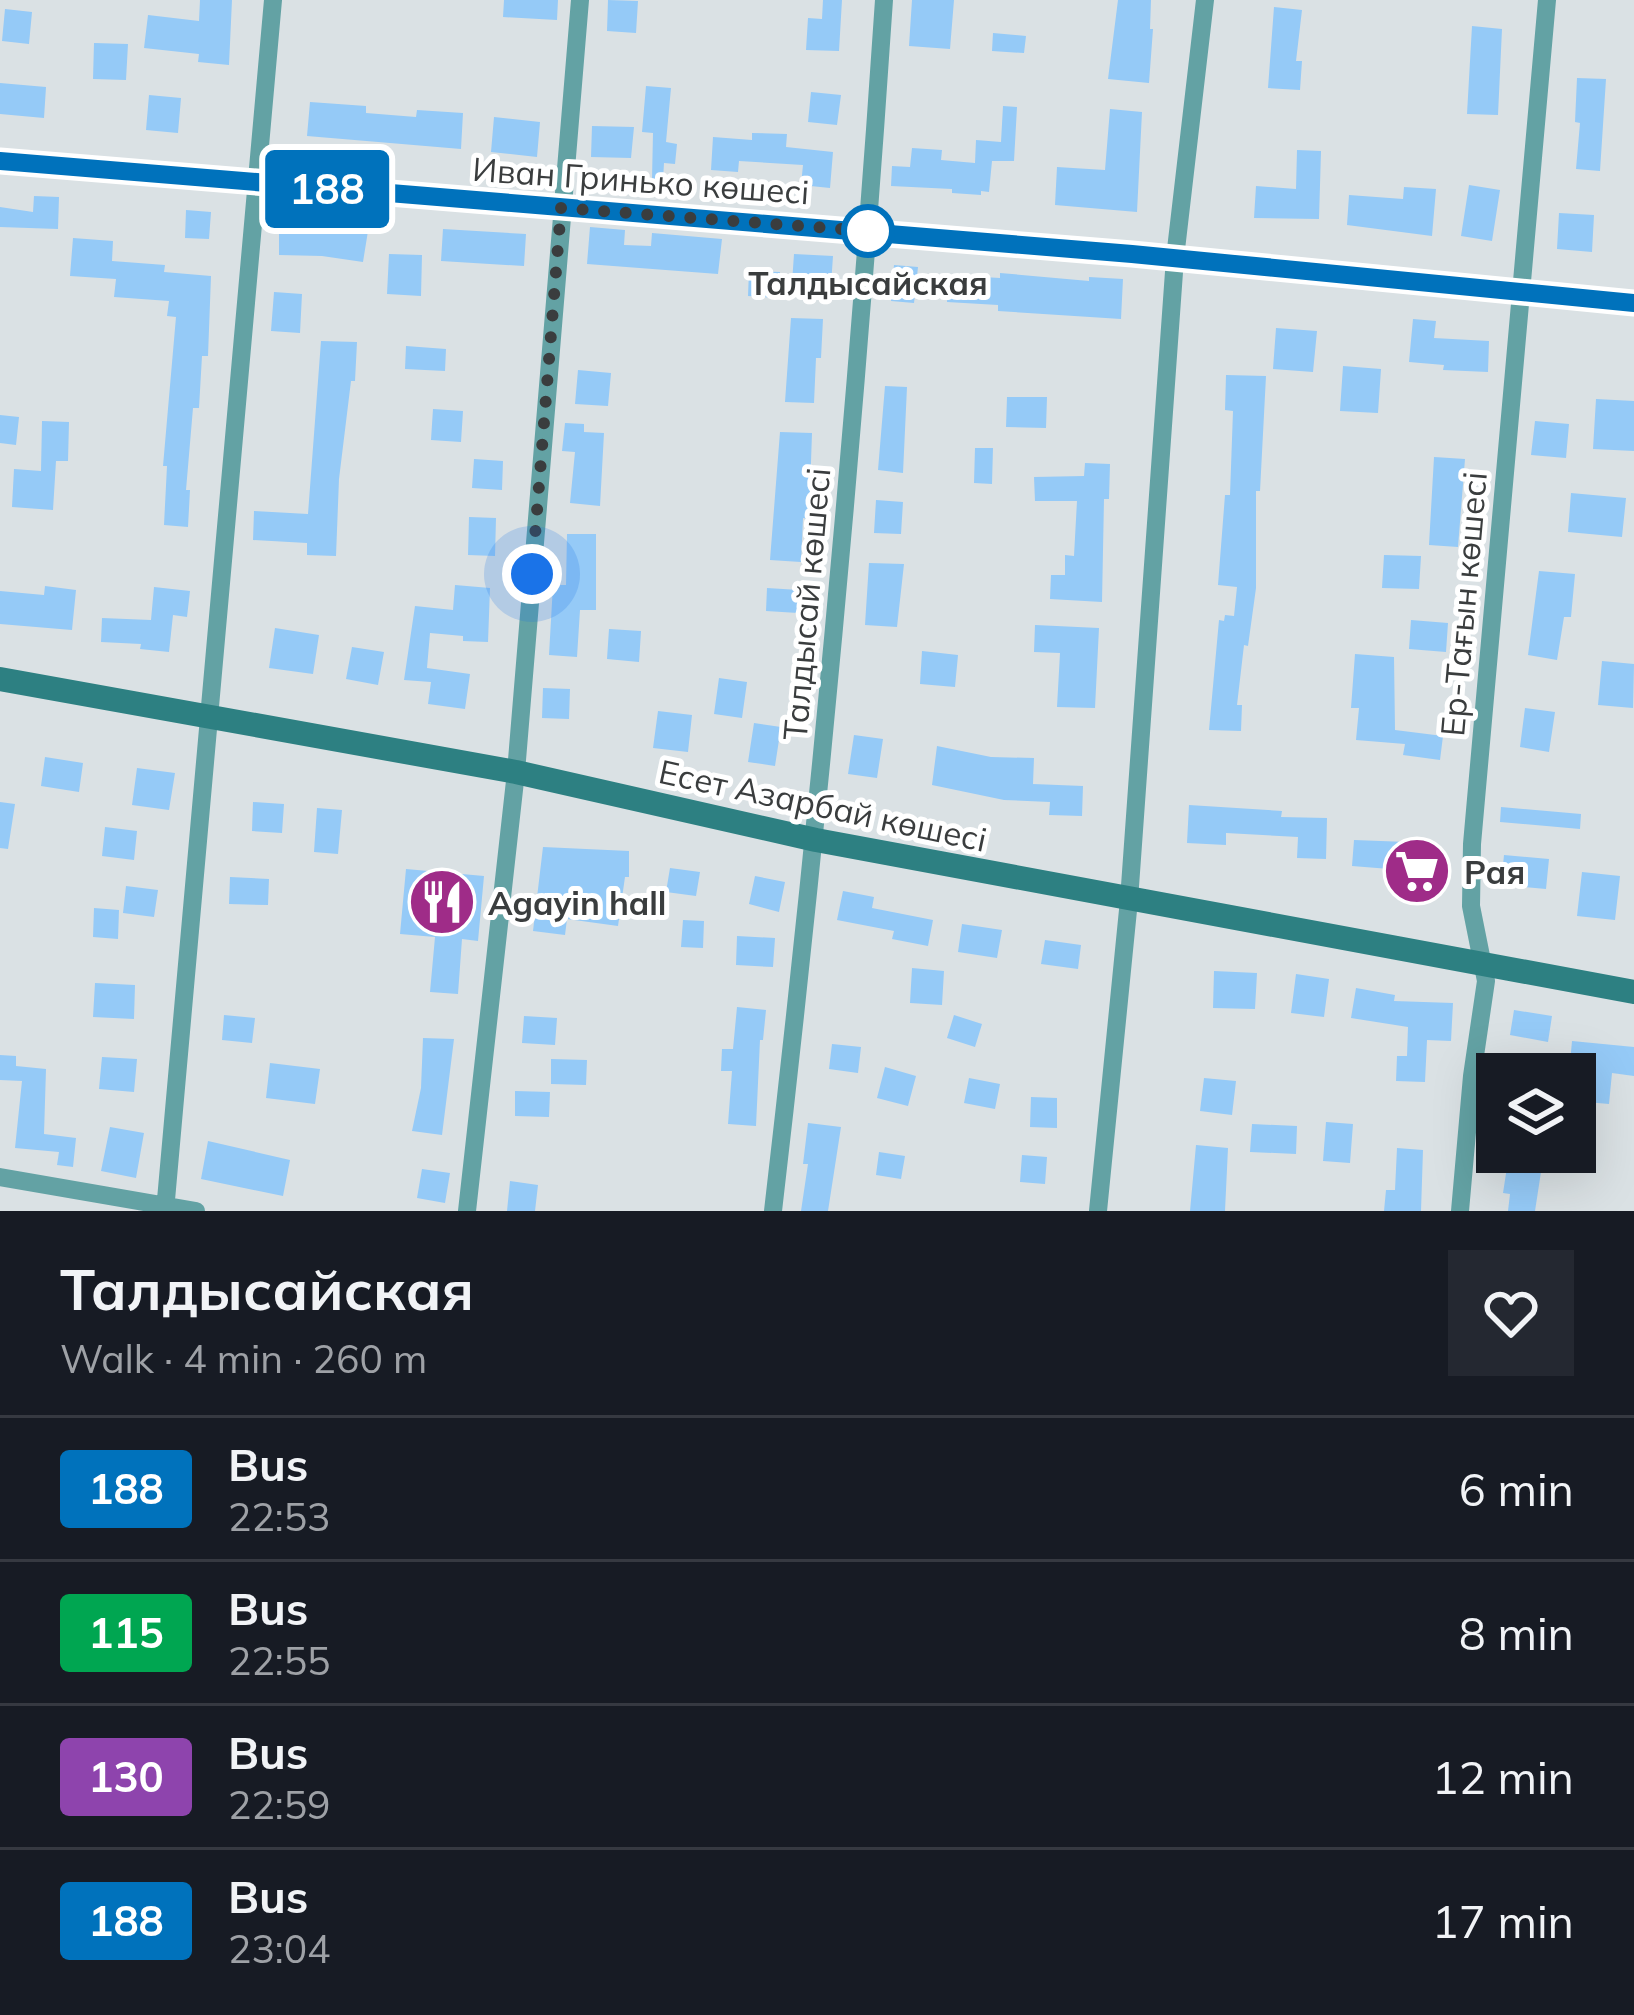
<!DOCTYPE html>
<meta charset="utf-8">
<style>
:root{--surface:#171b24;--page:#242831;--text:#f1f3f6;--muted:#9ea1a6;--line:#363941}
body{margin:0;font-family:Mulish,sans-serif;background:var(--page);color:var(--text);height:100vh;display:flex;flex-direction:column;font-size:45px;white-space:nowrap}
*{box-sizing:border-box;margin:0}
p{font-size:39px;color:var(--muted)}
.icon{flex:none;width:66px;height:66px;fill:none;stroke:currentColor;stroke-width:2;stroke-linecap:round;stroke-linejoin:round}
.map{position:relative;height:1211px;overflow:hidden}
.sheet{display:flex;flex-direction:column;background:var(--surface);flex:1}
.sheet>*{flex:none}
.badge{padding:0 24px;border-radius:9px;font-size:42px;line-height:78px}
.controls{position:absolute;left:1476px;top:1053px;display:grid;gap:24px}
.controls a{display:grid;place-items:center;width:120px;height:120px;border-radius:0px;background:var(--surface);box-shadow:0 12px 48px #0002;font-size:60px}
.you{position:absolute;width:60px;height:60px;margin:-30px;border:9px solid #fff;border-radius:50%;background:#1a73e8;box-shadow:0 0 0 18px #1a73e833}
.map>.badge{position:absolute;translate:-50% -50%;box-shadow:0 0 0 6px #fff}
.round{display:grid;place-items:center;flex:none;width:126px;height:126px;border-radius:0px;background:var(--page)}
.head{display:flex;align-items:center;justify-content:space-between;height:204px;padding:0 60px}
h1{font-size:57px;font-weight:700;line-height:90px}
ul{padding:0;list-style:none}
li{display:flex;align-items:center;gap:36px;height:144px;padding:0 60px;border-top:3px solid var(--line)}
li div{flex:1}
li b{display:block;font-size:45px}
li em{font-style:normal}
li .badge{min-width:132px;font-weight:700;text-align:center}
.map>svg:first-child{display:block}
.building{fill:#95caf7}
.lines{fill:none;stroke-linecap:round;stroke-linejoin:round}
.street{stroke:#63a2a4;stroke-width:18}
.secondary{stroke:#2d8082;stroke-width:24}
.line-casing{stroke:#fff;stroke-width:27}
.line{stroke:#0072bc;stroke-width:18}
.walk{stroke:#3a3d3e;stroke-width:12;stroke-dasharray:0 21.6}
.stop-dot{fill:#fff;stroke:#0072bc;stroke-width:6}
.labels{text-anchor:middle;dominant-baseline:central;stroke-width:10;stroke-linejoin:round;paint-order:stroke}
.street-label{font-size:33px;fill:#3a3d3e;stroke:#fff}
.stop-label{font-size:33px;font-weight:bold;fill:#3a3d3e;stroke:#fff}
.poi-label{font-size:33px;font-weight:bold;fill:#3a3d3e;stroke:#fff;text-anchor:start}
</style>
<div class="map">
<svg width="1634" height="1211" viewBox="0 0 1634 1211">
<rect width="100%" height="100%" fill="#dae1e4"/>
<path class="building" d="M200 0H232L229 65 198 62 199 54 144 48 148 15 199 21Z
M504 0H558L557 20 503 17Z
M608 0 638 1 636 33 607 31Z
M823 0H842L839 51 806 50 808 18 822 19Z
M912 0H954L950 49 909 46Z
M1118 0H1151L1150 29H1153L1149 83 1108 79Z
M1274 7 1302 10 1296 61H1302L1300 90 1268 88Z
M5 9 32 12 29 44 2 41Z
M1472 26 1502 29 1498 115 1467 114Z
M993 33 1026 36 1024 53 992 51Z
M94 43 128 44 126 80 93 79Z
M1577 78 1606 79 1600 171 1576 169 1580 123 1575 122Z
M0 83 46 87 44 118 0 114Z
M646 86 671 88 666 142 677 144 675 164 664 163 663 180 652 179 653 133 642 132Z
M811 92 841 95 837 125 808 122Z
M149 95 181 98 178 133 146 130Z
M310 102 366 106V113L416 117 417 110 463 113 461 149 307 136Z
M1003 106 1017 107 1014 161H992L989 192 981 191V195L952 193V189L891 186 892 166 910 167 912 148 942 150 941 160 975 163 976 140 1001 142Z
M1110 109 1142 112 1137 212 1055 205 1057 167 1105 170Z
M494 117 540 122 537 157 491 152Z
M592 126 634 127 631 158 591 157Z
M752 133 787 134 786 147 833 152 830 188 801 185 803 165 739 161 738 172 711 170 713 137 752 140Z
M1297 150 1321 151 1319 219 1254 218 1256 186 1296 189Z
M1469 185 1500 190 1492 241 1461 236Z
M1404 187 1436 189 1432 236 1347 225 1349 195 1403 199Z
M34 196 59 197 58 229 0 227V207L33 212Z
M186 210 211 212 209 239 185 238Z
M1559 213 1594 215 1592 252 1557 249Z
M279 222 320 223 368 231 363 262 322 256 279 255Z
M590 227 625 230 624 245 651 246 652 233 722 239 718 274 587 264Z
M443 229 526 234 524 266 441 261Z
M73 238 113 241 112 261 165 265 164 272 211 276 208 356H202L199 408H193L186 490H190L188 527 164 525 167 466H163L176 317 167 316 169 301 114 297 116 279 70 276Z
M389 254 422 255 421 296 387 294Z
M794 254 833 256 831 285 792 283Z
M894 265 918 267 914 303 891 301Z
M749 271 780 272 779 298 748 296Z
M1000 273 1089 281V277L1123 279 1121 319 998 311V305L947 302 949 275 1000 278Z
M274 292 302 294 300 333 271 331Z
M791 318 823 319 821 358H816L814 403 785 402Z
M1413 319 1436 321 1434 338 1489 341 1488 372 1443 370 1444 365 1409 362Z
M1276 328 1317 331 1313 372 1273 369Z
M321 341 357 342 355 381H351L339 479 336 556 307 555V543L253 540 254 511 308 514Z
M406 346 446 349 445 371 405 369Z
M1343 366 1381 369 1378 413 1340 411Z
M578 370 611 373 608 406 575 404Z
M1226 375 1266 376 1260 491H1256V588L1248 646 1244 645 1237 705H1242L1241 731 1209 730 1219 620 1224 621 1225 615 1234 616 1237 587 1218 585 1225 495H1230L1233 411 1225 410Z
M885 386 907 387 903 473 878 470Z
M1007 397H1047L1046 428 1006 427Z
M1596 399 1634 401V451L1593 449Z
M433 409 463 411 461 442 431 440Z
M0 415 19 417 16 445 0 443Z
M42 421 69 422 68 461H56L53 510 12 507 14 469 41 471Z
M1535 421 1569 424 1566 458 1531 455Z
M565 423 584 424V432L604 433 600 506 570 503 575 452 562 451Z
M780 432 812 433 809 519 803 518 801 562 770 560Z
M975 448H993L992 484 974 483Z
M1434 457 1465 459 1458 547 1429 545Z
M474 459 503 461 502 490 472 488Z
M1085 463 1110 464 1109 499H1104L1102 602 1050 599 1051 575H1065V555L1074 556 1077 501H1035L1034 477 1084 476Z
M1571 493 1626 498 1622 537 1568 532Z
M876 500 903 502 901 534 874 533Z
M469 517 496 518 495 556 468 555Z
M567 534H596V610H580L577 657 549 655 553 585H566Z
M1384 555 1421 556 1419 589 1382 588Z
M869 563 904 564 897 627 865 625Z
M1539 571 1575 574 1571 617H1564L1557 660 1528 655Z
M455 585 490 588 488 642 463 641V636L430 633 427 668 470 674 465 709 428 704 431 682 404 680 415 606 453 610Z
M45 586 76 590 72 630 0 624V591L44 595Z
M154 587 190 591 187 617 173 615 169 652 140 649 141 644 101 642 102 618 151 620Z
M767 588 799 590 798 613 766 611Z
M1411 620 1448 623 1446 652 1409 649Z
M1035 625 1099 628 1095 708 1057 707 1060 653 1034 652Z
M275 628 319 635 313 674 269 668Z
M609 629 641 631 639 662 607 659Z
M352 647 384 652 378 685 346 679Z
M922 651 958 655 955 687 920 684Z
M1355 654 1394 657 1395 730 1443 736 1440 760 1403 755 1405 744 1356 740 1359 708H1351Z
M1602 661 1634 664 1633 708 1598 705Z
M719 678 747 682 742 718 714 714Z
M543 688 570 689 569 719 542 718Z
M1525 708 1555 712 1549 752 1520 747Z
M658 711 692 715 688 752 653 748Z
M754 723 781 727 775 766 748 762Z
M854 735 883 739 877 778 848 774Z
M937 746 991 757 1034 758 1033 784 1083 786 1082 816 1049 815 1050 802 1004 800 932 785Z
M45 757 83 763 79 792 41 786Z
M137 768 175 773 169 810 132 805Z
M0 802 15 804 8 849 0 848Z
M253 802 284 804 282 833 252 831Z
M1189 805 1282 811 1281 817 1327 818 1326 859 1297 858 1298 837 1226 833V845L1187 843Z
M1501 807 1581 814 1580 829 1500 822Z
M317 808 342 810 338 854 314 852Z
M105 827 137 831 134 860 102 856Z
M1354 840 1434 843 1430 897 1401 893 1402 870 1352 866Z
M543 847 629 851V877H625L618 926 567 919 565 935 533 931Z
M1504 855 1549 859 1546 889 1501 885Z
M670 868 700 872 696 896 666 892Z
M406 869 484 876 478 941 462 939 458 994 430 992 435 937 400 934Z
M1582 872 1620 876 1615 920 1577 916Z
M755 876 785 882 779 912 749 904Z
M230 877 269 879 268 905 229 904Z
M126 886 158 890 154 917 123 913Z
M843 891 874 897 872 908 933 920 928 946 892 939 894 931 837 920Z
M94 908 119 910 118 939 93 937Z
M683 920 704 921 703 948 681 947Z
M962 924 1002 930 997 958 958 952Z
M737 936 775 938 773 967 736 965Z
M1045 940 1081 945 1078 969 1041 964Z
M912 968 944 971 942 1005 910 1003Z
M1214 971 1257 973 1255 1009 1213 1008Z
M1296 974 1329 979 1324 1017 1291 1013Z
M95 983 135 985 134 1019 93 1017Z
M1356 988 1395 995 1394 1001 1453 1003 1451 1041 1427 1040 1425 1082 1396 1081 1397 1056H1407L1408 1027 1351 1018Z
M737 1007 766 1010 763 1040H760L756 1126 728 1124 732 1071H721L722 1049H733Z
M1514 1010 1552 1016 1548 1042 1510 1035Z
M224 1015 255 1018 252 1043 222 1040Z
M954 1015 982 1024 975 1047 947 1038Z
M524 1016 557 1018 555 1045 522 1043Z
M423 1038 454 1039 442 1135 412 1131 421 1088Z
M1572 1041 1634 1047V1076L1612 1073 1609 1104 1575 1101V1074H1569Z
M832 1044 861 1047 858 1073 829 1069Z
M0 1055 16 1056V1066L46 1069 44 1134 76 1138 73 1167 57 1165 59 1152 15 1148 22 1081 0 1080Z
M102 1057 137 1059 134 1092 99 1089Z
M551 1059 587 1060 586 1085 551 1084Z
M270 1063 320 1069 315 1104 266 1098Z
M885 1067 916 1076 908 1106 877 1098Z
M969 1078 1000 1084 995 1109 964 1103Z
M1204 1078 1236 1081 1232 1115 1200 1111Z
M515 1091 550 1092 549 1117 515 1116Z
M1031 1097 1057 1098V1128L1030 1127Z
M1326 1122 1353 1124 1350 1163 1323 1161Z
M808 1123 841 1127 828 1211H801L808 1164H803Z
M1252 1124 1297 1126 1296 1154 1250 1152Z
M110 1127 144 1133 136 1178 101 1171Z
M208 1141 290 1160 283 1196 201 1179Z
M1196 1145 1228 1148 1225 1211H1190Z
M1397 1148 1423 1150 1421 1211H1384L1386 1190H1395Z
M879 1152 905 1156 901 1179 876 1175Z
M1022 1155 1047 1157 1045 1184 1020 1182Z
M1507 1167 1541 1172 1535 1211H1508L1510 1194 1503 1193Z
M422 1169 450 1173 445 1203 417 1198Z
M510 1181 538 1185 535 1211H507Z"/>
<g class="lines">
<path class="street" d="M0 1177 196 1211
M165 1211 273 0
M467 1211 516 772 580 0
M773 1211C820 808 857 405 884 0
M1098 1211 1129 900 1175 258 1205 0
M1460 1211 1472 1076 1486 981 1471 906 1472 844 1547 0"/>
<path class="secondary" d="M0 161 1175 258 1634 303
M0 679 516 772 816 840 1634 992"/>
</g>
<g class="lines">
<defs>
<path id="line" d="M0 161 1132 254 1634 303"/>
</defs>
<use href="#line" class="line-casing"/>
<use href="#line" class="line"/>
<path class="walk" d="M532 574 561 208 868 231"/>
</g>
<defs>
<symbol id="supermarket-disc" viewBox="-11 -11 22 22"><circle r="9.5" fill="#9f2c88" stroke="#fff"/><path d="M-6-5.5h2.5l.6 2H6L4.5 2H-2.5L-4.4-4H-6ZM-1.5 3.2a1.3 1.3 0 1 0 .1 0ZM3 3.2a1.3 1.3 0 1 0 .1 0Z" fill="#fff"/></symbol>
<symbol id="restaurant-disc" viewBox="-11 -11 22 22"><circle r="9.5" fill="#9f2c88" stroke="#fff"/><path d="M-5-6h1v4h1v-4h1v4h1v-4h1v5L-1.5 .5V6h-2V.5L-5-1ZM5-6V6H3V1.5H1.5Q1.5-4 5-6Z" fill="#fff"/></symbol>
</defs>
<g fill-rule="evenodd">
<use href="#supermarket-disc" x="1379" y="833" width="76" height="76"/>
<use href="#restaurant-disc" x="404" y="864" width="76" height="76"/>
</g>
<circle class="stop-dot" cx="868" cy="231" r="24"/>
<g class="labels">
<g class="street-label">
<text transform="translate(641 180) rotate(4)">Иван Гринько көшесі</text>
<text transform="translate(806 604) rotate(-85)">Талдысай көшесі</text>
<text transform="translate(1463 604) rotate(-85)">Ер-Тағын көшесі</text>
<text transform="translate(823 805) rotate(12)">Есет Азарбай көшесі</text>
</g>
<g class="stop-label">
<text x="868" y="282">Талдысайская</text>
</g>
<g class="poi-label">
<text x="1464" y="871">Рая</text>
<text x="488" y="902">Agayin hall</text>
</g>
</g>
</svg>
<div class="controls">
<a><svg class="icon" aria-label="layers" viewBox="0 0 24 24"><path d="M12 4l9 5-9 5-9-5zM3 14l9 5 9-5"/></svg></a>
</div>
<div class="you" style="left:532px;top:574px"></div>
<b class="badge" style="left:327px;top:189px;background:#0072bc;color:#fff">188</b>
</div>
<section class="sheet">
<div class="head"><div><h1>Талдысайская</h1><p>Walk · 4 min · 260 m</p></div><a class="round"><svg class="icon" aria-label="heart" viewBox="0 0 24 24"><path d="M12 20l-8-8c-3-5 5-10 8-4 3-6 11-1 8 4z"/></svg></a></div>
<ul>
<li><span class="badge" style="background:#0072bc;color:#fff">188</span><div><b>Bus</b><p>22:53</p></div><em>6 min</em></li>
<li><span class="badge" style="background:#00a651;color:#fff">115</span><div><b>Bus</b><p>22:55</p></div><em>8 min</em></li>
<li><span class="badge" style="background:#8e44ad;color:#fff">130</span><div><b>Bus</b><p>22:59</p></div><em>12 min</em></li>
<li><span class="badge" style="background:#0072bc;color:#fff">188</span><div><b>Bus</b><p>23:04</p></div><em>17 min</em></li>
</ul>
</section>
